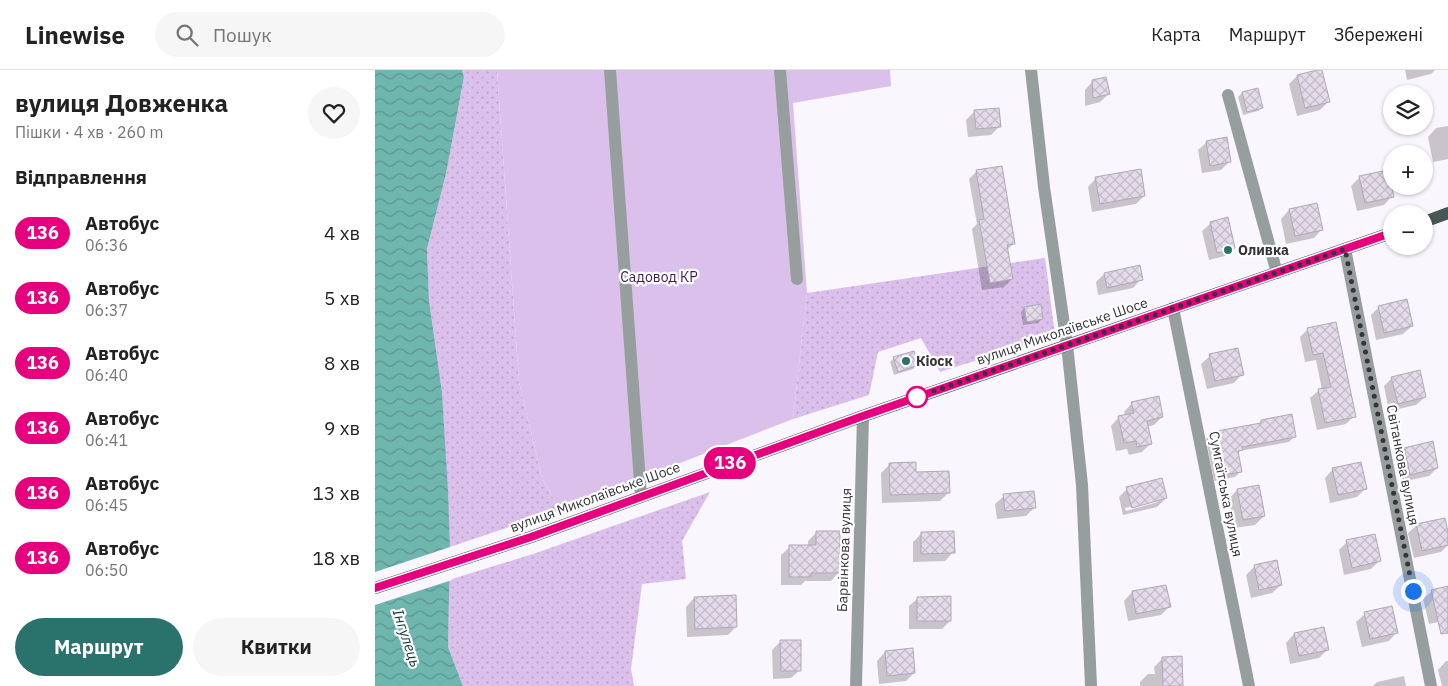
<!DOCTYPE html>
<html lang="uk">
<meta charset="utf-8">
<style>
:root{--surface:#fff;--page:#f6f6f6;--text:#222;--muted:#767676;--line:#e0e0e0;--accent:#2a726c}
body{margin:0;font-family:"IBM Plex Sans",sans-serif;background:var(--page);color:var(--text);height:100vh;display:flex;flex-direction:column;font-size:19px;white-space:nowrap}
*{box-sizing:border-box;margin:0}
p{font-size:16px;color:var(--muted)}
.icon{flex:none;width:28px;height:28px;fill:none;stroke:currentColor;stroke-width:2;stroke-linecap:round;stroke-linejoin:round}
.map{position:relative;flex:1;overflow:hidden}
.side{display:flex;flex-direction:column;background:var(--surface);width:375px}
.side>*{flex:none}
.badge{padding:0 10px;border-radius:16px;font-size:18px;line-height:32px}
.controls{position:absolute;left:1008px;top:15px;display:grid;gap:10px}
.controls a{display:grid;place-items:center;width:50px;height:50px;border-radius:50%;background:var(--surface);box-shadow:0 1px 4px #0004;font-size:25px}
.you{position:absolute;width:25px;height:25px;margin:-12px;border:4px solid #fff;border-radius:50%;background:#1a73e8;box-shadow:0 0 0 8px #1a73e833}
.map>.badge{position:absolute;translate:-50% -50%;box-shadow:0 0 0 2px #fff}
h2{padding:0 15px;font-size:19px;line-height:45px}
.round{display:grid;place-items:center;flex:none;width:52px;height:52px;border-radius:26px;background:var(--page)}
.headline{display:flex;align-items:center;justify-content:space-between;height:85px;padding:0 15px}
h1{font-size:24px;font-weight:700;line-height:38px}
.primary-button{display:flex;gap:10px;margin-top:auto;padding:10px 15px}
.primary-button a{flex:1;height:58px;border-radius:30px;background:var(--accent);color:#fff;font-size:20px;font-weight:700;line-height:58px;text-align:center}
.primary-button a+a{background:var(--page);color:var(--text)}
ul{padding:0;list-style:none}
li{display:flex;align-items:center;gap:15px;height:65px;padding:0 15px}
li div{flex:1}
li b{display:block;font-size:19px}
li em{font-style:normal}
li .badge{min-width:55px;font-weight:700;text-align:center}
header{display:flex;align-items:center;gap:30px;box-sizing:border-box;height:70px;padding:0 25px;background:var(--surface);border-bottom:1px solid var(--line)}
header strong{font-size:24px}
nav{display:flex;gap:28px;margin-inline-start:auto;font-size:18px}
.search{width:350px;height:45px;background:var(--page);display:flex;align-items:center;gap:12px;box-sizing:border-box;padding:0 18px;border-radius:28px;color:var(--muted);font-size:19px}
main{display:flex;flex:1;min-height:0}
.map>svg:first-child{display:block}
.grass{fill:url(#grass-dots)}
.green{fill:#dac0ea}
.water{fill:url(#water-waves)}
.pier{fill:#faf6fd}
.shadow{fill:#0003;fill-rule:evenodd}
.building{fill:url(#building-cross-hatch);stroke:#b2a9b8}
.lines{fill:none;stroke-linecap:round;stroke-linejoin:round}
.minor{stroke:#969f9e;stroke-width:12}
.major{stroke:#475755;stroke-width:12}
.line-casing{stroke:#fff;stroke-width:11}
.line{stroke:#e6007e;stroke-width:8}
.walk{stroke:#363339;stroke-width:5;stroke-dasharray:0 9}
.poi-dot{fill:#2a726c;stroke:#fff;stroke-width:2}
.stop-dot{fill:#fff;stroke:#e6007e;stroke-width:2.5}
.labels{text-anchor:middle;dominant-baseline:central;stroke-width:4.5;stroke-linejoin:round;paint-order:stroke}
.poi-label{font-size:14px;font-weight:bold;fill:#363339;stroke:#fff;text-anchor:start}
.park-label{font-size:14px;fill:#411b53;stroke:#fff}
.street-label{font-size:14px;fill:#363339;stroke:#fff}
.water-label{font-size:15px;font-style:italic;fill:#183b38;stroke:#fff}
</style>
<header>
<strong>Linewise</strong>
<div class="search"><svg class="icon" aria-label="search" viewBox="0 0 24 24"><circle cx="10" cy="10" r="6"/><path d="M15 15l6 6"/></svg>Пошук</div>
<nav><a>Карта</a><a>Маршрут</a><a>Збережені</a></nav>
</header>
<main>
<section class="side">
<div class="headline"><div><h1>вулиця Довженка</h1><p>Пішки · 4 хв · 260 m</p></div><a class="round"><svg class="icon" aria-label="heart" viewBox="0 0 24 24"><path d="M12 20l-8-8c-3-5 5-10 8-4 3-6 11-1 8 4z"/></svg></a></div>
<h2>Відправлення</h2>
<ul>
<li><span class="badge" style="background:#e6007e;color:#fff">136</span><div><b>Автобус</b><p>06:36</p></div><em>4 хв</em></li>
<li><span class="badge" style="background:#e6007e;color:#fff">136</span><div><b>Автобус</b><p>06:37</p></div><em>5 хв</em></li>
<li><span class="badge" style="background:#e6007e;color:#fff">136</span><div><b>Автобус</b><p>06:40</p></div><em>8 хв</em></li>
<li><span class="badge" style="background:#e6007e;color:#fff">136</span><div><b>Автобус</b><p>06:41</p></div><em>9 хв</em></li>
<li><span class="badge" style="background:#e6007e;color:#fff">136</span><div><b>Автобус</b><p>06:45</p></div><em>13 хв</em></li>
<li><span class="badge" style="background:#e6007e;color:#fff">136</span><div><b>Автобус</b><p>06:50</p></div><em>18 хв</em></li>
</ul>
<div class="primary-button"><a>Маршрут</a><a>Квитки</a></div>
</section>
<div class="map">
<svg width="1073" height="616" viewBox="0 0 1073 616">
<defs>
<pattern id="grass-dots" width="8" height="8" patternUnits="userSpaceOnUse" patternTransform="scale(1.25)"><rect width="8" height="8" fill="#dac0ea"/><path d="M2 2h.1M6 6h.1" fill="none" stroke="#bca5c9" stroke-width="1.8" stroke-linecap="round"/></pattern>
<pattern id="water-waves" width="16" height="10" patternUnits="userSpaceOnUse" patternTransform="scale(1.25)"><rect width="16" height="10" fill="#6fb6ae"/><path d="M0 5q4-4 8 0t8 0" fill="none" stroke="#5c958f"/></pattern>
<pattern id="building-cross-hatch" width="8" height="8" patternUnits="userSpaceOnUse" patternTransform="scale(1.25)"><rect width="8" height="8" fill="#e4daea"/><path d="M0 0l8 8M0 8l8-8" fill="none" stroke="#c4bcc9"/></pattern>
</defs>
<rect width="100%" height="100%" fill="#faf6fd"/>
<path class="grass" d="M87 0H122L144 312 167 408 185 440 75 477 67 322 54 230 52 179 71 104 89 7Z
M670 188 680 265 565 302 546 268 503 282 494 325 418 349 432 223Z
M335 422 307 471 311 509 267 514 256 599 259 616H88L73 577 74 510 161 483Z"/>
<path class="green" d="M122 0H515L516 16 418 33 432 223 418 349 185 440 167 408 144 312Z"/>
<path class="water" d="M0 0H87L89 7 71 104 52 179 54 230 67 322 73 422 75 477 73 577 88 616H0Z"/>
<path class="pier" d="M78 476 77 510 0 535V502Z"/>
<path class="shadow" d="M1030 0H1060L1056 4 1032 10Z
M922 6 953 32 945 40 922 46 914 14Z
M718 11 734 24 725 32 710 36V20Z
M867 23 887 38 883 41 868 45 863 27Z
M600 41 624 57 616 65 593 67 591 50Z
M1073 56V89L1058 92 1053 67 1061 58Z
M832 72 854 92 846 100 827 103 823 80Z
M602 101 638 174 632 180 637 209 629 217 607 220 597 159 602 154 594 109Z
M985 107 1017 126 1009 135 982 141 976 116Z
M721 108 769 126 761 134 717 142 713 117Z
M914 140 947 159 939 168 911 174 906 149Z
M836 153 859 178 850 186 834 190 827 161Z
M729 204 766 209 758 218 723 225 721 212Z
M1004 237 1037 256 1028 264 1001 270 996 245Z
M649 238 667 249 663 253 648 255 646 242Z
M960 254 979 346 971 354 942 360 935 328 943 321 947 320 941 290 930 292 925 267 933 259Z
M835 286 867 304 859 313 832 319 826 294Z
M519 288 542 295 538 299 519 305 515 292Z
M1017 308 1050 327 1041 335 1014 341 1009 316Z
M757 333 787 347 779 355 772 357 776 373 767 382 754 385 752 379 741 381 736 356 744 347 750 346 749 342Z
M886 351 920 366 914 372 865 381 863 384 866 401 860 407 839 411 831 369 837 363 883 355Z
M1030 379 1062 398 1054 406 1027 412 1021 387Z
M515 394 574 422 565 431 507 433 506 403Z
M958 399 991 418 982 427 955 433 950 408Z
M752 419 791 428 782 437 748 445 744 427ZM783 430V432L751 441 750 438Z
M862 420 889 446 880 455 859 458 854 429Z
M629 426 660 437 651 446 622 449 620 434Z
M1069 449 1073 475 1066 482 1039 488 1033 463 1042 455Z
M442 462 464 502 456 511H430L426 515H406V485L415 477H433V471Z
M546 464 578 482 570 491 538 492V472Z
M972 472 1004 491 996 499 969 505 964 480Z
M880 496 906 515 897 523 876 528 871 505Z
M790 516 794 537 786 545 753 551 749 531 757 522Z
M1073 517V550L1054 554 1048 529 1057 521Z
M319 528 361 557 353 565 312 567 311 537Z
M543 528 575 551 567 559H534V536Z
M990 544 1022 562 1014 571 987 577 981 552Z
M919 564 953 579 944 588 915 594 911 573Z
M406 571 425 600 416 608 398 609 397 580Z
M510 582 539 603 531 611 504 614 502 591Z
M788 588 807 616H765V612L773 604H780L779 597Z
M1071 591H1073V616H1067L1063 600Z
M1029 606 1031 616H998L1002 612Z"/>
<path class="building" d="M942 0H947L955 32 930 38 922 5Z
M731 7 735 24 718 28 717 10Z
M883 18 888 38 872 42 867 22Z
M624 38 626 57 601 59 599 40Z
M852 67 856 92 835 96 831 71Z
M627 96 640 174 632 175 638 209 615 213 604 150 609 149 601 100Z
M766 99 770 126 725 134 720 107Z
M1013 100 1019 127 990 133 984 106Z
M942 133 948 160 920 166 914 139Z
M853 147 860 178 842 183 835 152Z
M765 195 768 210 732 218 729 203Z
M1032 229 1038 256 1009 263 1003 236Z
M666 234 668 249 652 252 649 237Z
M961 252 981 347 950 353 943 319 956 317 948 283 938 285 932 258Z
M863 278 869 305 840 311 834 284Z
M539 281 544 295 523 302 518 287Z
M1045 300 1051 327 1023 334 1016 307Z
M784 326 788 347 772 351 777 374 762 377 761 371 749 373 743 346 759 343 756 332Z
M917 344 921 367 867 377 868 380 863 381 867 402 845 405 836 362 886 353V350Z
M1058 371 1063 398 1035 405 1029 378Z
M541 392V402L574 401 575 423 515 425 514 393Z
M986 392 992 419 963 425 957 398Z
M787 408 792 428 757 438 751 417Z
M884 415 890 446 868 450 862 419Z
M659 421 661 438 630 441 628 424Z
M1070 448 1073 462V475L1047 481 1041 454Z
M441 461H465V503H436V507H414V475H441Z
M579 461 580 483 546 484V462Z
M1000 464 1006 491 977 498 971 470Z
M902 490 907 515 884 520 879 495Z
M791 515 796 537 761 544 757 521Z
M1073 516V563L1066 564 1056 520Z
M361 525 362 557 320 559 319 527Z
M576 526V551H542V527Z
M1017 536 1023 563 995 569 989 542Z
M949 557 954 580 924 586 919 563Z
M405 570H426V601H406Z
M538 578 540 603 512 606 510 581Z
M807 586 808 616H788L787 587Z"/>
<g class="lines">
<path class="minor" d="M235 0 266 426
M405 0 422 209
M656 0 669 117 692 275 707 415 716 616
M853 25 902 203
M970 179 1056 616
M798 238 874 616
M481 616 488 346"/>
<path class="major" d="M1049 152 1073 143
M0 518 156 467 488 346 1016 163"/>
</g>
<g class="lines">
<defs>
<path id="line" d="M0 518 156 467 488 346 1016 163"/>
</defs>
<use href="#line" class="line-casing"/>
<use href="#line" class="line"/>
<path class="walk" d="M542 327 970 179 1038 521"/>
</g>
<g class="poi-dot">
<circle cx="853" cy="180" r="5"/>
<circle cx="531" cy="291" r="5"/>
</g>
<circle class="stop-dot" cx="542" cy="327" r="10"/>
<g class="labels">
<g class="poi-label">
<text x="863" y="180">Оливка</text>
<text x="541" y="291">Кіоск</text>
</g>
<g class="park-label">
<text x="284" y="207">Садовод КР</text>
</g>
<g class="street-label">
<text transform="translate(687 261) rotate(-19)">вулиця Миколаївське Шосе</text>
<text transform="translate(1028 395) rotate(79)">Світанкова вулиця</text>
<text transform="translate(851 424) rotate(79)">Сумгаїтська вулиця</text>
<text transform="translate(220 427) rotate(-20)">вулиця Миколаївське Шосе</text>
<text transform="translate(469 480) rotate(-88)">Барвінкова вулиця</text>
</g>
<g class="water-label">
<text transform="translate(32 568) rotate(72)">Інгулець</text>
</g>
</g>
</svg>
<div class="controls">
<a><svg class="icon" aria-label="layers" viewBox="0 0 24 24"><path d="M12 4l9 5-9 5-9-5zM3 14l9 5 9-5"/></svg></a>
<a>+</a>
<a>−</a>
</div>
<div class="you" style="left:1038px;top:521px"></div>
<b class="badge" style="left:355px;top:393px;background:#e6007e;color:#fff">136</b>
</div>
</main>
